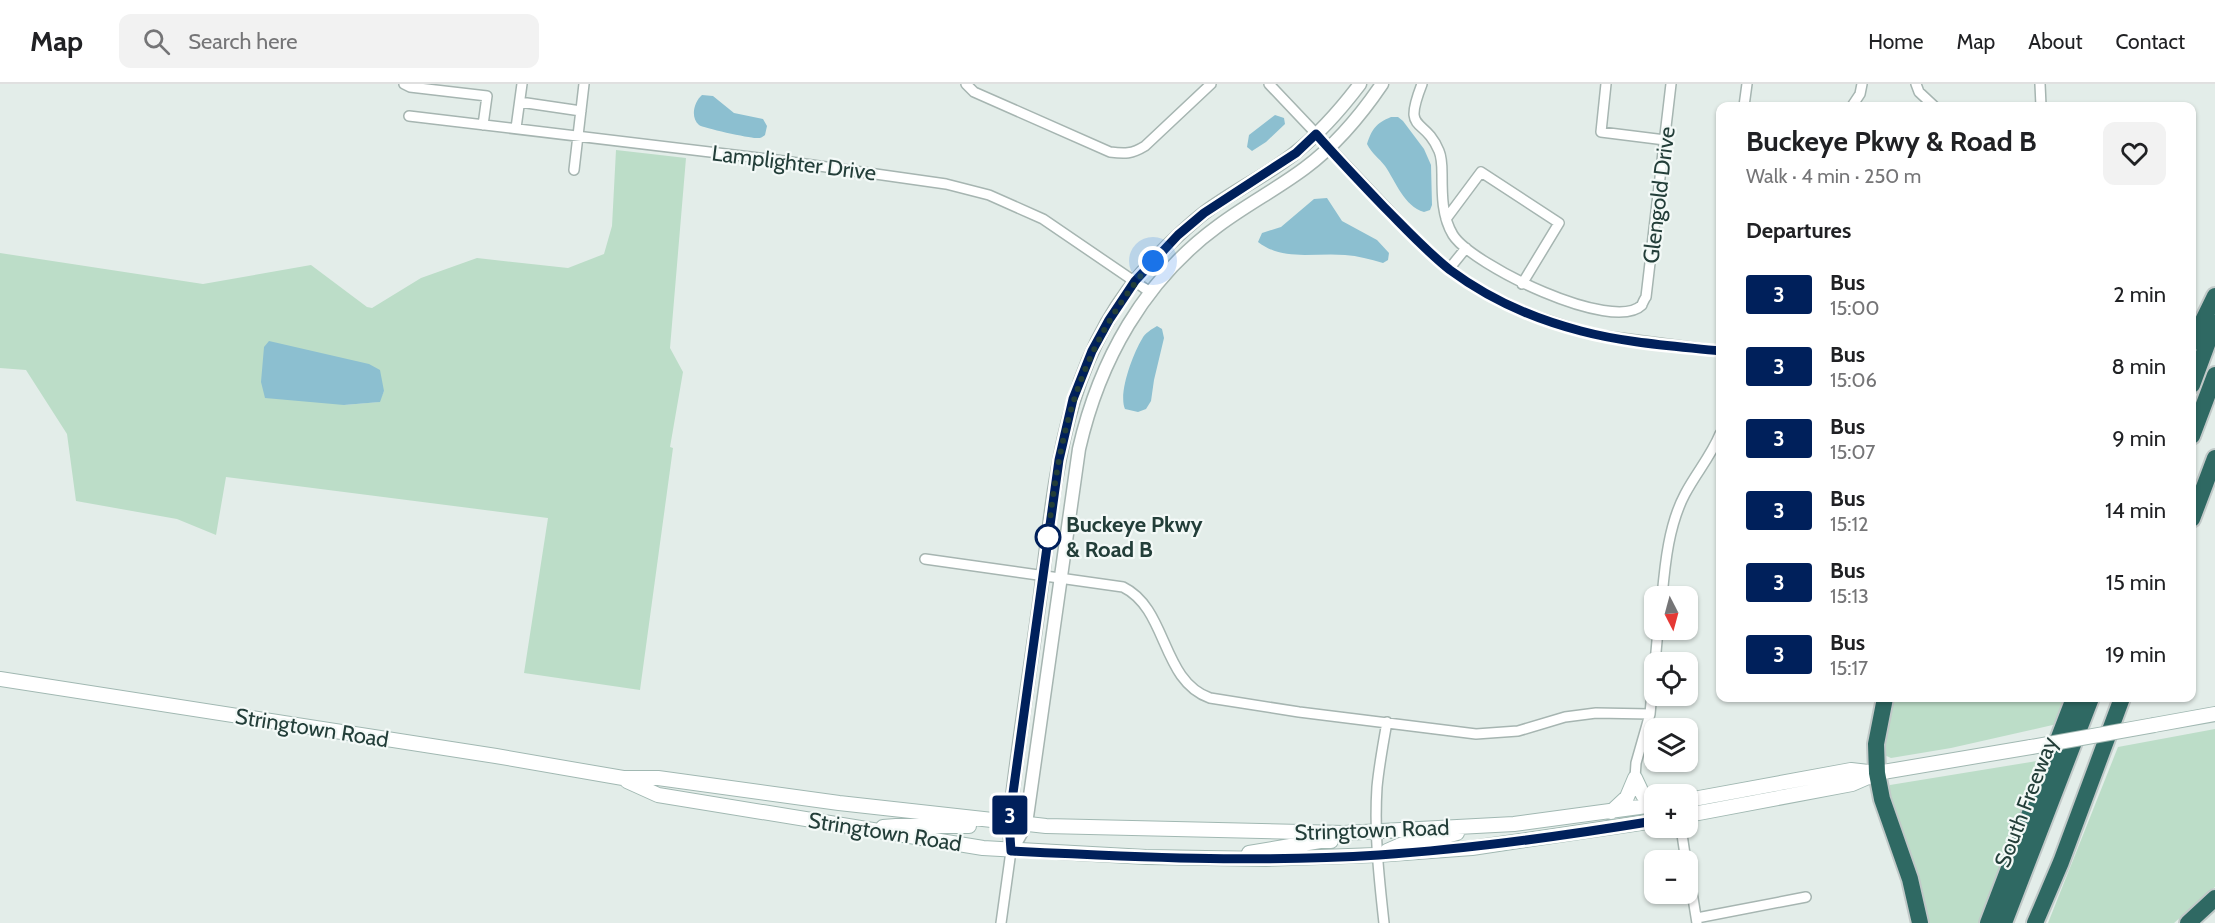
<!DOCTYPE html>
<meta charset="utf-8">
<style>
:root{--surface:#fff;--page:#f2f2f2;--text:#202124;--muted:#757577;--line:#e0e0e0}
body{margin:0;font-family:Cabin,sans-serif;background:var(--page);color:var(--text);height:100vh;display:flex;flex-direction:column;font-size:22px;white-space:nowrap}
*{box-sizing:border-box;margin:0}
p{font-size:20px;color:var(--muted)}
.icon{flex:none;width:33px;height:33px;fill:none;stroke:currentColor;stroke-width:2;stroke-linecap:round;stroke-linejoin:round}
.map{position:relative;flex:1;overflow:hidden}
.drawer{position:absolute;left:1716px;top:18px;width:480px;height:600px;display:flex;flex-direction:column;background:var(--surface);border-radius:12px;box-shadow:0 2px 4px #0004}
.drawer>*{flex:none}
.badge{padding:0 12px;border-radius:4px;font-size:21px;line-height:39px}
.needle{width:39px;rotate:174deg}
.buttons{position:absolute;left:1644px;top:502px;display:grid;gap:12px}
.buttons a{display:grid;place-items:center;width:54px;height:54px;border-radius:12px;background:var(--surface);box-shadow:0 2px 4px #0004;font-size:30px}
.you{position:absolute;width:30px;height:30px;margin:-15px;border:4px solid #fff;border-radius:50%;background:#1a73e8;box-shadow:0 0 0 9px #1a73e833}
.map>.badge{position:absolute;translate:-50% -50%;box-shadow:0 0 0 3px #fff}
h2{padding:0 30px;font-size:22px;line-height:54px}
.round{display:grid;place-items:center;flex:none;width:63px;height:63px;border-radius:12px;background:var(--page)}
.head{display:flex;align-items:center;justify-content:space-between;height:102px;padding:0 30px}
h1{font-size:28px;font-weight:700;line-height:45px}
ul{padding:0;list-style:none}
li{display:flex;align-items:center;gap:18px;height:72px;padding:0 30px}
li div{flex:1}
li b{display:block;font-size:22px}
li em{font-style:normal}
li .badge{min-width:66px;font-weight:700;text-align:center}
header{display:flex;align-items:center;gap:36px;box-sizing:border-box;height:84px;padding:0 30px;background:var(--surface);border-bottom:2px solid var(--line)}
header strong{font-size:28px}
nav{display:flex;gap:33px;margin-inline-start:auto;font-size:21px}
.search{width:420px;height:54px;background:var(--page);display:flex;align-items:center;gap:15px;box-sizing:border-box;padding:0 21px;border-radius:12px;color:var(--muted);font-size:22px}
.map>svg:first-child{display:block}
.green{fill:#bcddc8;fill-rule:evenodd}
.water{fill:#8cbfd0}
.lines{fill:none;stroke-linecap:round;stroke-linejoin:round}
.minor-casing{stroke:#a6b5b1;stroke-width:12}
.tertiary-casing{stroke:#a6b5b1;stroke-width:15}
.secondary-casing{stroke:#a1b8b2;stroke-width:16}
.motorway-casing{stroke:#c1c9c8;stroke-width:20}
.minor{stroke:#fff;stroke-width:9}
.tertiary{stroke:#fff;stroke-width:12}
.secondary{stroke:#fff;stroke-width:14}
.motorway{stroke:#2f6963;stroke-width:16}
.secondary-bridge-casing{stroke:#a1b8b2;stroke-width:16;stroke-linecap:butt}
.secondary-bridge{stroke:#fff;stroke-width:14}
.line-casing{stroke:#fff;stroke-width:14}
.line{stroke:#00205b;stroke-width:9}
.walk{stroke:#233e39;stroke-width:6;stroke-dasharray:0 10.8}
.stop-dot{fill:#fff;stroke:#00205b;stroke-width:3}
.labels{text-anchor:middle;dominant-baseline:central;stroke-width:4.5;stroke-linejoin:round;paint-order:stroke}
.street-label{font-size:22px;fill:#233e39;stroke:#f3f9f7}
.stop-label{font-size:22px;font-weight:bold;fill:#233e39;stroke:#f3f9f7;text-anchor:start}
</style>
<header>
<strong>Map</strong>
<div class="search"><svg class="icon" aria-label="search" viewBox="0 0 24 24"><circle cx="10" cy="10" r="6"/><path d="M15 15l6 6"/></svg>Search here</div>
<nav><a>Home</a><a>Map</a><a>About</a><a>Contact</a></nav>
</header>
<div class="map">
<svg width="2215" height="839" viewBox="0 0 2215 839">
<rect width="100%" height="100%" fill="#e3ede9"/>
<path class="green" d="M616 66 686 74 670 264 683 288 670 363 673 364 640 606 524 589 548 434 226 393 216 451 177 435 76 417 67 350 26 286 0 284V169L203 200 311 181 367 223 372 224 421 194 477 174 568 184 604 170 612 142ZM264 263 384 307 379 318 344 321 264 270Z
M1889 614H2067L2057 640 1951 664 1891 674 1882 670Z
M2215 645V803L2174 839H2048L2118 663Z
M2043 676 1981 839H1926L1888 707 1890 701Z"/>
<path class="water" d="M702 11 713 12 734 29 763 35 767 42 765 51C761 54 761 54 756 54 749 54 703 44 699 41 690 33 694 18 702 11Z
M1275 31 1284 34 1285 40 1266 58 1252 67 1247 63 1249 51Z
M1391 33H1398L1403 37 1424 65 1431 81 1432 121 1430 126 1424 128C1404 122 1396 98 1385 82 1379 74 1372 70 1367 60 1372 45 1376 39 1391 33Z
M1327 114 1342 137 1377 156 1389 169 1388 176 1383 179C1370 175 1358 172 1345 171 1315 168 1284 178 1258 158L1262 149 1281 143 1314 115Z
M1157 242 1162 245 1164 254 1154 296 1151 317 1146 325 1138 328 1125 325C1118 309 1133 270 1142 255 1145 249 1152 245 1157 242Z
M269 257 369 280 380 286 384 307 380 318 344 321 265 314 261 298 264 263Z"/>
<g class="lines">
<defs>
<path id="minor" d="M404 0 410 3 487 12 483 41
M966 0 974 8 1110 68C1125 70 1132 70 1145 62L1211 0
M1269 0 1415 154 1449 185 1486 210 1532 231 1581 247 1605 252 1720 267
M1422 0C1402 51 1424 31 1439 67 1442 74 1442 82 1442 90 1442 111 1442 133 1453 151 1472 181 1613 250 1642 221 1642 220 1645 214 1646 213L1671 0
M1606 0 1601 48 1665 56
M1916 0 1919 8 1934 22
M2040 0 2041 22
M520 18 581 27
M1744 22 1747 0
M1852 22 1860 10 1862 0
M409 32 777 76 946 100 989 111 1043 135 1150 208
M516 44 522 0
M574 86 584 0
M1446 135 1481 88 1559 139 1522 200
M1449 185 1466 164
M925 475 1123 503C1168 525 1161 597 1210 614L1299 628 1476 650 1518 647 1565 633 1596 629 1650 630
M1662 513C1665 479 1669 440 1685 410 1696 389 1711 372 1720 350
M1655 579 1658 546
M1635 694 1636 679 1650 630 1654 586
M1681 744 1686 777
M1688 783 1697 839
M1697 834 1806 813
M1001 839 1011 767
M1384 839C1379 794 1374 749 1377 703 1379 682 1383 660 1387 638"/>
<path id="tertiary" d="M1011 767 1026 740 1079 365C1099 277 1144 196 1218 142 1246 121 1277 105 1305 84 1336 61 1361 31 1382 0
M1011 767 1009 738 1012 714C1020 650 1030 586 1039 521 1056 395 1061 273 1154 175 1170 159 1186 143 1204 129 1233 107 1266 92 1295 69 1320 49 1341 25 1360 0"/>
<path id="secondary" d="M0 595 496 672 623 694H658L839 719 1046 742 1344 749 1514 740 1654 721
M2154 641 2215 630
M1635 694 1643 711 1654 718
M627 697 658 711 983 764 1146 773 1266 775 1377 771 1472 764 1654 737
M1688 716 1851 686 1877 689 2031 663
M1611 728 1627 713 1635 694
M1688 731 1852 700 1875 690
M883 743 896 742H969
M1387 767 1403 760 1425 758 1457 749
M1249 769 1320 757H1331"/>
<path id="motorway" d="M2192 259 2215 212
M2192 301 2215 239
M2192 352 2215 291
M2192 435 2215 374
M1885 614 1876 660 1877 689 1882 715 1910 795 1920 839
M1988 839 2074 614
M2004 839 2091 614
M2035 839 2061 778 2122 614
M2188 839 2215 814"/>
</defs>
<use href="#minor" class="minor-casing"/>
<use href="#tertiary" class="tertiary-casing"/>
<use href="#secondary" class="secondary-casing"/>
<use href="#motorway" class="motorway-casing"/>
<use href="#minor" class="minor"/>
<use href="#tertiary" class="tertiary"/>
<use href="#secondary" class="secondary"/>
<use href="#motorway" class="motorway"/>
<defs>
<path id="secondary-bridge" d="M2031 663 2154 641"/>
</defs>
<use href="#secondary-bridge" class="secondary-bridge-casing"/>
<use href="#secondary-bridge" class="secondary-bridge"/>
</g>
<g class="lines">
<defs>
<path id="line" d="M1654 737C1563 752 1472 765 1379 771 1256 779 1134 773 1011 767L1009 738 1059 376 1073 315 1092 267 1109 236 1135 197 1178 151 1204 129 1296 69 1316 50C1338 75 1361 99 1384 123 1405 144 1426 167 1450 186 1489 215 1534 235 1581 247 1626 259 1675 262 1720 267"/>
</defs>
<use href="#line" class="line-casing"/>
<use href="#line" class="line"/>
<path class="walk" d="M1048 453C1060 344 1079 263 1153 177"/>
</g>
<circle class="stop-dot" cx="1048" cy="453" r="12"/>
<g class="labels">
<g class="street-label">
<text transform="translate(794 79) rotate(7)">Lamplighter Drive</text>
<text transform="translate(1659 111) rotate(-83)">Glengold Drive</text>
<text transform="translate(312 644) rotate(9)">Stringtown Road</text>
<text transform="translate(2026 718) rotate(-69)">South Freeway</text>
<text transform="translate(1372 746) rotate(-2)">Stringtown Road</text>
<text transform="translate(885 748) rotate(9)">Stringtown Road</text>
</g>
<g class="stop-label">
<text x="1066" y="440">Buckeye Pkwy<tspan x="1066" dy="25">&amp; Road B</tspan></text>
</g>
</g>
</svg>
<div class="buttons">
<a><svg class="needle" viewBox="-14 -14 28 28"><path d="M0-13l5 13h-10z" fill="#e53935"/><path d="M0 13l5-13h-10z" fill="#757577"/></svg></a>
<a><svg class="icon" aria-label="locate" viewBox="0 0 24 24"><circle cx="12" cy="12" r="6"/><path d="M12 2v4M12 18v4M2 12h4M18 12h4"/></svg></a>
<a><svg class="icon" aria-label="layers" viewBox="0 0 24 24"><path d="M12 4l9 5-9 5-9-5zM3 14l9 5 9-5"/></svg></a>
<a>+</a>
<a>−</a>
</div>
<div class="you" style="left:1153px;top:177px"></div>
<b class="badge" style="left:1010px;top:731px;background:#00205b;color:#fff">3</b>
<section class="drawer">
<div class="head"><div><h1>Buckeye Pkwy &amp; Road B</h1><p>Walk · 4 min · 250 m</p></div><a class="round"><svg class="icon" aria-label="heart" viewBox="0 0 24 24"><path d="M12 20l-8-8c-3-5 5-10 8-4 3-6 11-1 8 4z"/></svg></a></div>
<h2>Departures</h2>
<ul>
<li><span class="badge" style="background:#00205b;color:#fff">3</span><div><b>Bus</b><p>15:00</p></div><em>2 min</em></li>
<li><span class="badge" style="background:#00205b;color:#fff">3</span><div><b>Bus</b><p>15:06</p></div><em>8 min</em></li>
<li><span class="badge" style="background:#00205b;color:#fff">3</span><div><b>Bus</b><p>15:07</p></div><em>9 min</em></li>
<li><span class="badge" style="background:#00205b;color:#fff">3</span><div><b>Bus</b><p>15:12</p></div><em>14 min</em></li>
<li><span class="badge" style="background:#00205b;color:#fff">3</span><div><b>Bus</b><p>15:13</p></div><em>15 min</em></li>
<li><span class="badge" style="background:#00205b;color:#fff">3</span><div><b>Bus</b><p>15:17</p></div><em>19 min</em></li>
</ul>
</section>
</div>
